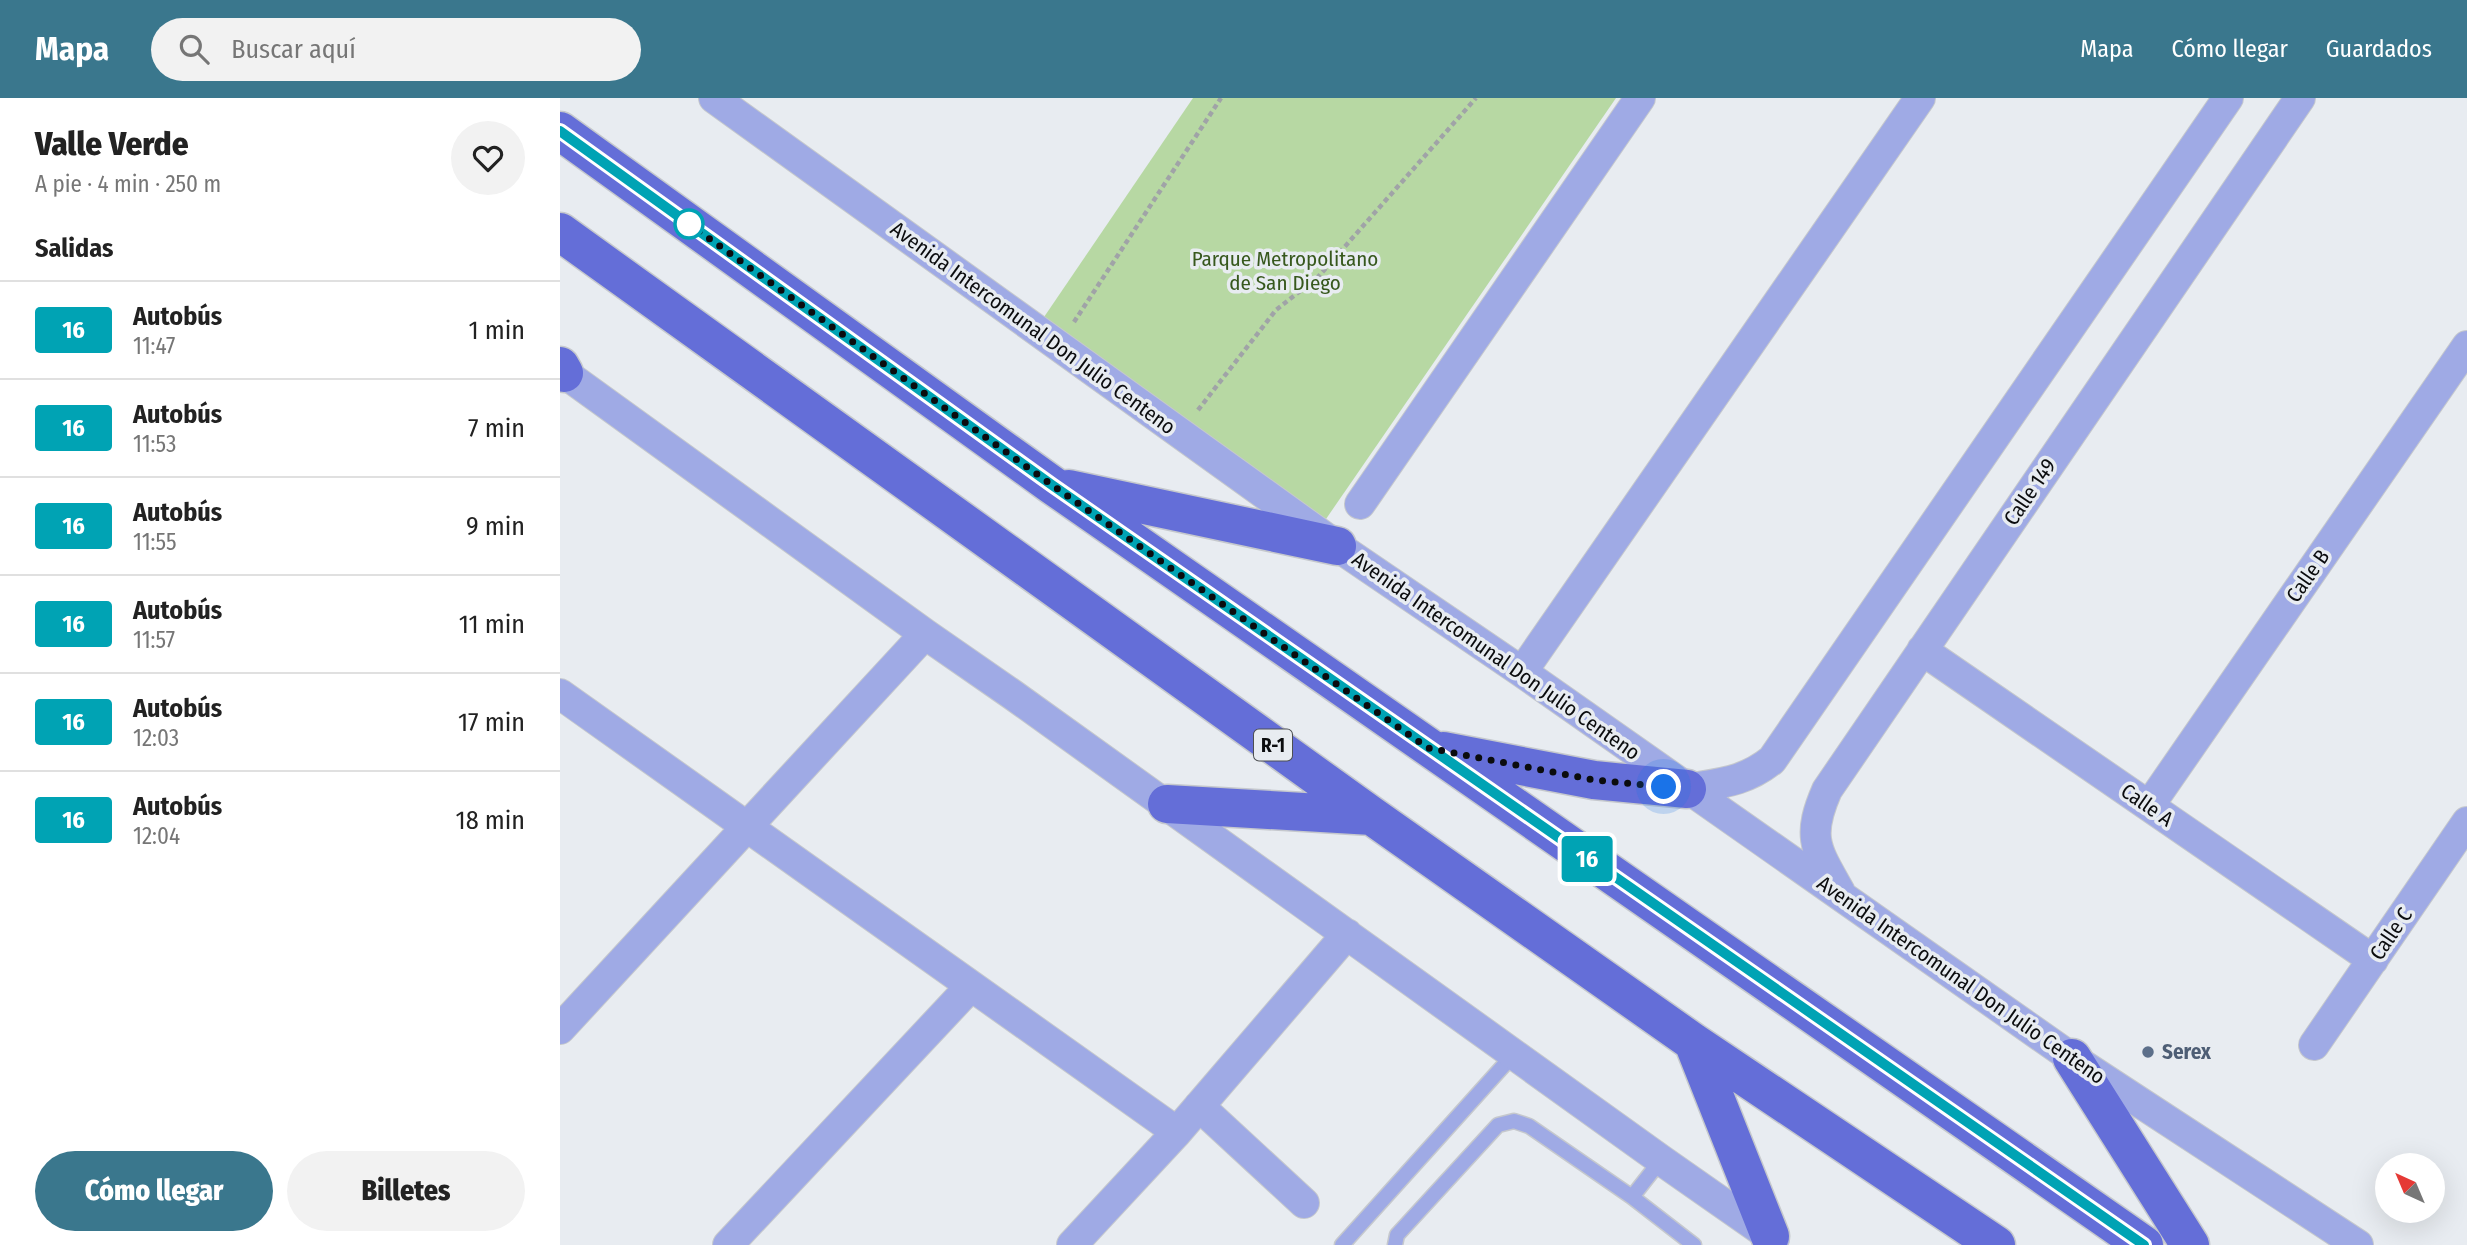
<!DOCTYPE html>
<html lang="es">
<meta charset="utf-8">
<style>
:root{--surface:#fff;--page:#f2f2f2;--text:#222;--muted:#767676;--line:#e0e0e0;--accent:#3a778d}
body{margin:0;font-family:"Fira Sans Condensed",sans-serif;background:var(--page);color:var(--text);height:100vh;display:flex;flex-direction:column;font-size:26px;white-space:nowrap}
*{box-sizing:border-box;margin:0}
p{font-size:23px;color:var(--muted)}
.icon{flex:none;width:38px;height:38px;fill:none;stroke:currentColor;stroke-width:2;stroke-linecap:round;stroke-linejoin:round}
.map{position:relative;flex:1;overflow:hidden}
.sheet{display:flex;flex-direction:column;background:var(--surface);width:560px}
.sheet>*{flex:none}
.badge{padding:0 14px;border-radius:5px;font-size:24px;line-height:46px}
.needle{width:46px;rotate:316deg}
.controls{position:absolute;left:1815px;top:1055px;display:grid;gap:14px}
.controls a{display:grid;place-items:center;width:70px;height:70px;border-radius:50%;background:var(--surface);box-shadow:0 7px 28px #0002;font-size:35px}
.you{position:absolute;width:35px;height:35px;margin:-18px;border:5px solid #fff;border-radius:50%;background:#1a73e8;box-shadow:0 0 0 10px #1a73e833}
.map>.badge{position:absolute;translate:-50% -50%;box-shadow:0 0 0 4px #fff}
h2{padding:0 35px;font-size:26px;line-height:63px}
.round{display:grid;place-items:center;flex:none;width:74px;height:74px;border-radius:37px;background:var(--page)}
.summary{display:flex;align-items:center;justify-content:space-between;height:119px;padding:0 35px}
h1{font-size:33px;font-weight:800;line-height:52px}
.primary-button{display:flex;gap:14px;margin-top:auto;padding:14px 35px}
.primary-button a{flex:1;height:80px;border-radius:42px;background:var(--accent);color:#fff;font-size:28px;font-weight:800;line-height:80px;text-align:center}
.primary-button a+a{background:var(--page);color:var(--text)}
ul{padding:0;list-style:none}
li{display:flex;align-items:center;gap:21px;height:98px;padding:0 35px;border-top:2px solid var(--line)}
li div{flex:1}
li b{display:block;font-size:26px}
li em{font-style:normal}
li .badge{min-width:77px;font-weight:700;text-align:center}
header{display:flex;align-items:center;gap:42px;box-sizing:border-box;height:98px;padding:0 35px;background:var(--accent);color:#fff}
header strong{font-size:33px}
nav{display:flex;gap:38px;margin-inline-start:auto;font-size:24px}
.search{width:490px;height:63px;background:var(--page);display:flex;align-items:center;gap:18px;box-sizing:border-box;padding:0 24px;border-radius:38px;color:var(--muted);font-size:26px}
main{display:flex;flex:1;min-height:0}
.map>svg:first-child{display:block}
.green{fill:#b7d8a3}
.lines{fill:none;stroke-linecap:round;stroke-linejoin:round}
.lane-casing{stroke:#c5c8cd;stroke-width:17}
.street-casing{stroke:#c5c8cd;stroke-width:32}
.primary-casing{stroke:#c5c8cd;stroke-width:41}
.path{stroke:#a0a3a7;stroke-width:4.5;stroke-dasharray:5 3.5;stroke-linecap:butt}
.lane{stroke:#9faae5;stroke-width:14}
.street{stroke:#9faae5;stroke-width:30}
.primary{stroke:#646ed8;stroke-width:38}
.line-casing{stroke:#fff;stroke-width:16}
.line{stroke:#00a3b4;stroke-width:10}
.walk{stroke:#0b0c0e;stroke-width:7;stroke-dasharray:0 12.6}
.stop-dot{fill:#fff;stroke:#00a3b4;stroke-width:3.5}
.service-dot{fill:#5c6f8a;stroke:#e8ecf1;stroke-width:2.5}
.labels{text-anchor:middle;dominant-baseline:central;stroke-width:7;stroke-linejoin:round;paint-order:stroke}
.shield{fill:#e8ecf1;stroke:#4d4f52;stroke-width:2}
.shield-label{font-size:19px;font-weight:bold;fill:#0b0c0e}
.park-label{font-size:21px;fill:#37581d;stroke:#e8ecf1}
.street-label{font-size:21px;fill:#0b0c0e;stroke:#e8ecf1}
.service-label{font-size:21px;font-weight:bold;fill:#4e5e75;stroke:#e8ecf1;text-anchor:start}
</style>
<header>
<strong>Mapa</strong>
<div class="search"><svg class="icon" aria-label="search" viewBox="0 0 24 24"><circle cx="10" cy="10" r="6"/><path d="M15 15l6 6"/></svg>Buscar aquí</div>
<nav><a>Mapa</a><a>Cómo llegar</a><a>Guardados</a></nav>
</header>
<main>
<section class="sheet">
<div class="summary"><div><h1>Valle Verde</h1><p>A pie · 4 min · 250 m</p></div><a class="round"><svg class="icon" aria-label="heart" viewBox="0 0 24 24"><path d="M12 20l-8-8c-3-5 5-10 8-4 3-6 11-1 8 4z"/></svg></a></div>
<h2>Salidas</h2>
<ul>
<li><span class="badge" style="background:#00a3b4;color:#fff">16</span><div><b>Autobús</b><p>11:47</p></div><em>1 min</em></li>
<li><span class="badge" style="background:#00a3b4;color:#fff">16</span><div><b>Autobús</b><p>11:53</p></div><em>7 min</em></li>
<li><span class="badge" style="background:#00a3b4;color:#fff">16</span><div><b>Autobús</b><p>11:55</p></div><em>9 min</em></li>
<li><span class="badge" style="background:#00a3b4;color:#fff">16</span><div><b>Autobús</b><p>11:57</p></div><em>11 min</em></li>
<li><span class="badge" style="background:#00a3b4;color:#fff">16</span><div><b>Autobús</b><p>12:03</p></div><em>17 min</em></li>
<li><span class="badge" style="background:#00a3b4;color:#fff">16</span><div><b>Autobús</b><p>12:04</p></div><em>18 min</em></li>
</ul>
<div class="primary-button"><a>Cómo llegar</a><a>Billetes</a></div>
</section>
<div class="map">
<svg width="1907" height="1147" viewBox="0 0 1907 1147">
<rect width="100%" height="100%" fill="#e8ecf1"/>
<path class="green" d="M633 0H1056L766 421 482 222Z"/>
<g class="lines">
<defs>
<path id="lane" d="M1072 1099 1101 1062
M782 1147 954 956
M835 1147 837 1137 938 1027 954 1023 969 1028 1072 1099 1134 1147"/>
<path id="street" d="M154 0 777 448 962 574 1512 960 1798 1147
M0 272 365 536 453 597 1101 1062 1214 1141
M800 406 1080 0
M1362 552 1813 862
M962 574 1360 0
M0 596 617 1034
M1127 691C1160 685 1185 684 1212 662L1668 0
M1589 708 1907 248
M1280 794C1256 751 1246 740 1267 692L1740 0
M0 931 365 536
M1754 947 1907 724
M639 1008 744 1105
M168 1147 411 888
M512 1147 617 1034 787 836"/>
<path id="primary" d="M0 33 492 387 1584 1147
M0 134 812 718 1133 944 1436 1147
M0 268 4 275
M509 391 777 448
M883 653 1034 682 1127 691
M607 706 812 718
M1133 944 1210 1138
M1512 960 1630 1147"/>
</defs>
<use href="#lane" class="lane-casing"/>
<use href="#street" class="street-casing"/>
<use href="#primary" class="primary-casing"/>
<path class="path" d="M514 224 661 0
M638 312 716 212 758 179 916 0"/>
<use href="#lane" class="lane"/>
<use href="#street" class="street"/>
<use href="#primary" class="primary"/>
</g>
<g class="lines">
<defs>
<path id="line" d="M0 33 492 387 1584 1147"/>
</defs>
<use href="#line" class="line-casing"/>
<use href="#line" class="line"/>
<path class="walk" d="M129 126 492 387 868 650 1034 682 1104 689"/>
</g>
<circle class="stop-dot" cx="129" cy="126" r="14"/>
<circle class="service-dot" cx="1588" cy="954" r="7"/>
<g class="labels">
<rect class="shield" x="694" y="631.5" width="38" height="31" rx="5"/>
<g class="shield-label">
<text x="713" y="647">R-1</text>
</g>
<g class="park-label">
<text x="725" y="161">Parque Metropolitano<tspan x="725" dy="24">de San Diego</tspan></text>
</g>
<g class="street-label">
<text transform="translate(473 230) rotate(36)">Avenida Intercomunal Don Julio Centeno</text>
<text transform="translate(1470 394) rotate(-56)">Calle 149</text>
<text transform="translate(1748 478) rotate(-55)">Calle B</text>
<text transform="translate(936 558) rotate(35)">Avenida Intercomunal Don Julio Centeno</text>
<text transform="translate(1587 707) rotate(35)">Calle A</text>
<text transform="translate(1831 836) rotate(-56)">Calle C</text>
<text transform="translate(1401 882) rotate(35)">Avenida Intercomunal Don Julio Centeno</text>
</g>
<g class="service-label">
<text x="1602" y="954">Serex</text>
</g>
</g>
</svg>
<div class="controls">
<a><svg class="needle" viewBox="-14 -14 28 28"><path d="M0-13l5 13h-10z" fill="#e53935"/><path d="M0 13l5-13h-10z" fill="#767676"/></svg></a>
</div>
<div class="you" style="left:1104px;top:689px"></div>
<b class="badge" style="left:1027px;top:761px;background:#00a3b4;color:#fff">16</b>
</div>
</main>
